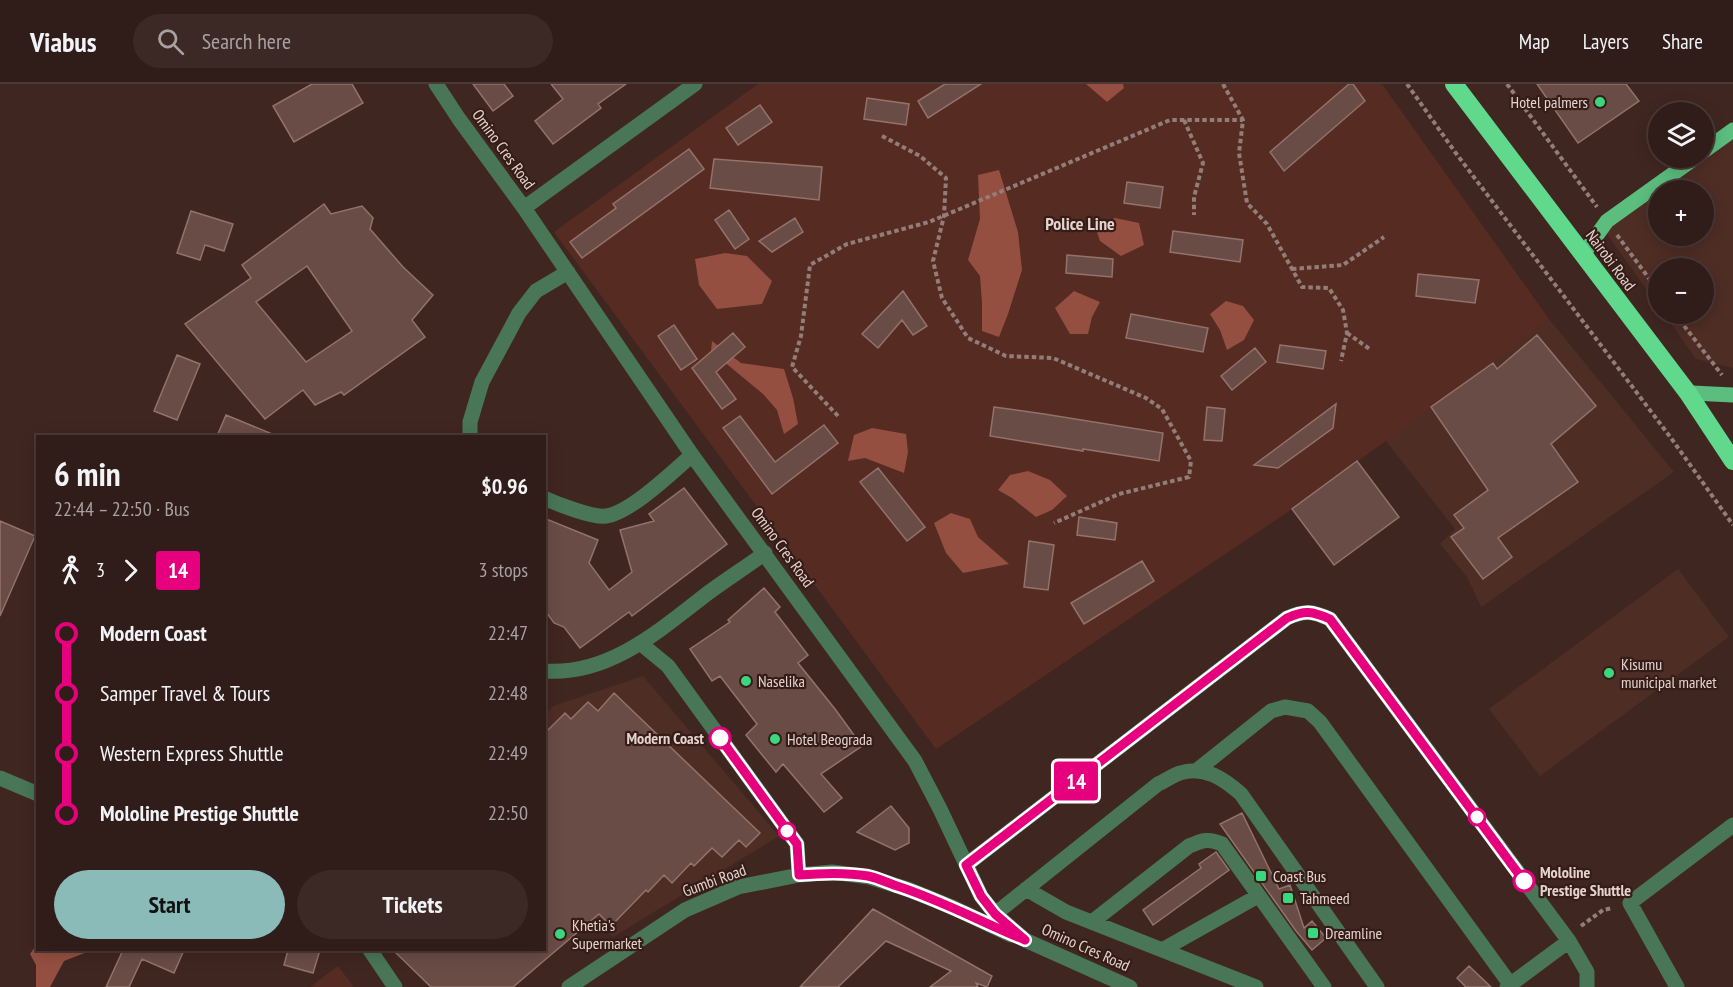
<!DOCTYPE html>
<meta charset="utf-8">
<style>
:root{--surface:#301c18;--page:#3c2925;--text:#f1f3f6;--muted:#a8a1a2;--line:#4b3a37;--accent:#8bbbb9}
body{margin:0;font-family:"PT Sans Narrow",sans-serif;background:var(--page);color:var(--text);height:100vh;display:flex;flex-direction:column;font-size:22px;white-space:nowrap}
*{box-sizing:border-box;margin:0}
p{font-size:20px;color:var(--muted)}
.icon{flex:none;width:33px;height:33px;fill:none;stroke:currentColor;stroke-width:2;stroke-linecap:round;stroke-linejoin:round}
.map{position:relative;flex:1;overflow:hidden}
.details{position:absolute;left:36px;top:351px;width:510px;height:516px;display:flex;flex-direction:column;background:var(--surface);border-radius:0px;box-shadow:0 3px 15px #0003,0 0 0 2px var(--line)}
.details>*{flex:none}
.badge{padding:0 12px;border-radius:4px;font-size:21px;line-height:39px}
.controls{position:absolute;left:1648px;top:18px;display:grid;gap:12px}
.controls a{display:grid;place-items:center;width:66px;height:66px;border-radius:50%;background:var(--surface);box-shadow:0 3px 15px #0003,0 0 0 2px var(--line);font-size:30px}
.map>.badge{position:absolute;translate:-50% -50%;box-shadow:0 0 0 3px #fff}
.legs{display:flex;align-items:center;gap:9px;height:66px;padding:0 18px;font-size:20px}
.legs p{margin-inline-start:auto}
.headline{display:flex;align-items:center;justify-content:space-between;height:102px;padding:0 18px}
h1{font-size:33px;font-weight:600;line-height:45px}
.cta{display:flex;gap:12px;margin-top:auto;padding:12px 18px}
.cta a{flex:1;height:69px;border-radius:36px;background:var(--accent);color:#111;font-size:24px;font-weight:600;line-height:69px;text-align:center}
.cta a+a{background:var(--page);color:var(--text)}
ul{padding:0 18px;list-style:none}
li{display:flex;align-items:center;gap:21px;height:60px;font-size:22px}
li i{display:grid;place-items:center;width:9px;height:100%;margin:0 8px;background:currentColor}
li i::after{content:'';width:15px;height:15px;margin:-8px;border:4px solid;border-radius:50%;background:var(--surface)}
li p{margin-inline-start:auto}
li:first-child i{background:linear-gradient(#0000 50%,currentColor 0)}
li:last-child i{background:linear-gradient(currentColor 50%,#0000 0)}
header{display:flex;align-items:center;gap:36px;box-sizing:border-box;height:84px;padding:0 30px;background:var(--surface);border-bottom:2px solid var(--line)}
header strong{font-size:28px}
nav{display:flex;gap:33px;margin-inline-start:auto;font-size:21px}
.search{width:420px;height:54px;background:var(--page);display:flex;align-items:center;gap:15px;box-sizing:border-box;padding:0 21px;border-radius:33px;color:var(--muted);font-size:22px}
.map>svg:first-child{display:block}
.built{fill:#4e2d25;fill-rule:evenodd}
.green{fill:#562b22}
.forest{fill:#944f41}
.building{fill:#6a4c46;stroke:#92726b;stroke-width:1.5;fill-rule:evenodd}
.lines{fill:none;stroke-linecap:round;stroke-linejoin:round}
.path{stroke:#937d78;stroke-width:4;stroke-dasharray:4.5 3;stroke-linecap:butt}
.minor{stroke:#497657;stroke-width:15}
.major{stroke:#5bbd7e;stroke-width:15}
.highway{stroke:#60d98d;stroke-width:18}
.line-1-casing{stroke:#fff;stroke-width:14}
.line-1{stroke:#e6007e;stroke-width:9}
.poi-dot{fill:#3bd77e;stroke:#361c17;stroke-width:2}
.stop-1-dot{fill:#fff;stroke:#e6007e;stroke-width:3}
.labels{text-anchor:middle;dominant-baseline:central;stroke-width:4.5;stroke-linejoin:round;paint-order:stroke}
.poi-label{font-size:16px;fill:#e5d3cf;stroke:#361c17;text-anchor:start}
.street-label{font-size:16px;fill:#e5d3cf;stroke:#361c17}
.stop-label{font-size:16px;font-weight:bold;fill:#e5d3cf;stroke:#361c17;text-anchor:end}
.neighbourhood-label{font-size:18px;font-weight:bold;fill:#e5d3cf;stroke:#361c17}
</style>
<header>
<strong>Viabus</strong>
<div class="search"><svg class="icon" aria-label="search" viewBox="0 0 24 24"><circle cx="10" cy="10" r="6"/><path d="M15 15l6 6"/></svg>Search here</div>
<nav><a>Map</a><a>Layers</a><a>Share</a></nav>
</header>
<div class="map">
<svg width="1733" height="903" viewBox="0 0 1733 903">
<rect width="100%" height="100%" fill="#402620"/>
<path class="built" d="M1733 38V284L1696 275 1664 230H1704V184H1659V223L1599 139 1686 74H1704V60ZM1659 106H1704V152H1659Z
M1549 235 1674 388 1481 523 1467 493 1440 460 1455 445 1385 356Z
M1678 485 1729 553 1540 692 1489 625Z
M643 592 779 752 613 853 545 791V630L553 622Z"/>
<path class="green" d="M758 0H1382L1549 235 1493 279 1292 425 936 665 554 148Z
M338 882 354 903H310Z"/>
<path class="forest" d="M1086 0H1123L1124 4 1107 18Z
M999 86 1018 148 1022 186 1008 230 999 253 982 247V219L980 192 968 176 980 135 978 91Z
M1115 134 1139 139 1144 161 1121 172 1100 157 1095 142Z
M725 169 747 172 772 197 762 220 717 225 699 201 695 175Z
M1074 207 1100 218 1092 233 1088 250H1070L1055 224Z
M1226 217 1243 222 1254 236 1244 256 1227 266 1220 246 1210 230Z
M712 257 741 279 784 285 793 314 798 340 784 350 777 326 763 310 711 267Z
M872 344 906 350 908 368 904 389 865 374 848 377 854 351Z
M1028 387 1050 396 1067 412 1052 426 1036 433 1012 414 998 406 1010 391Z
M951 429 970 435 978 453 1009 480 963 489 946 469 934 439Z
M37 860 38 866H90V867L64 877 50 903H36V881L30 870Z"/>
<path class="building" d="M312 0H352L363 19 294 58 273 22Z
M473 0H504L513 12 493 27Z
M551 0H626L598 20 601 24 553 60 535 37 563 15Z
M945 0H981L928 34 918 17Z
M1349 0H1353L1365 17 1284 87 1270 68Z
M1537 0H1626L1639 17 1578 59Z
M867 14 909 20 906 41 864 35Z
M760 21 772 38 738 61 726 44Z
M689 65 704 85 582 174 570 158 616 124 613 120Z
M714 75 822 83 819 116 710 104Z
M1127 98 1163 103 1160 124 1124 119Z
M324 120 331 130 362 122 373 134 370 145 403 183 433 211 412 236 425 253 344 311 341 308 315 321 303 306 265 335 185 240 251 194 242 181ZM307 182 352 247 306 278 256 218Z
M729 126 749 155 735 165 715 136Z
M191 127 233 140 224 167 205 161 200 176 177 169Z
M795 134 803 148 772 168 759 157Z
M1173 147 1243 156 1240 178 1170 168Z
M1067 171 1113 175 1112 193 1066 189Z
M1418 190 1479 196 1475 219 1416 212Z
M903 207 927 242 913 251 902 236 878 264 862 250Z
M1131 230 1208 244 1203 268 1126 254Z
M674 241 697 275 681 286 658 252Z
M733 249 745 263 716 288 736 315 722 325 692 284Z
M1537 251 1596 322 1551 360 1578 398 1498 454 1512 473 1483 495 1451 453 1464 444 1454 431 1488 406 1431 323 1493 279 1497 285Z
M1280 261 1326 267 1323 285 1277 278Z
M1255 264 1266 278 1232 306 1221 292Z
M177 271 200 280 177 336 154 327Z
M1336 320 1333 344 1278 384 1254 381Z
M994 323 1044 330 1163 349 1159 377 1083 365V367L990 352Z
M1207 323 1225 325 1222 357 1204 356Z
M226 331 277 352H217Z
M740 332 775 378 824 341 838 359 772 410 723 344Z
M1357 377 1399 433 1334 481 1292 425Z
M878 384 925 443 907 457 860 398Z
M684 404 727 460 632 532 629 528 580 564 564 543 554 539 544 525V434L598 456 589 479 609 506 632 488 620 446 654 437 649 430Z
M1079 433 1117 439 1115 456 1077 451Z
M0 437 35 452 0 532Z
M1029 457 1054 461 1048 506 1024 503Z
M1142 477 1154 497 1084 540 1071 519Z
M764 504 780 523 775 528 808 571 798 579 835 625 862 662 821 690 842 714 824 728 783 680 776 688 746 651 757 640 720 592 712 597 690 565 730 538 728 536Z
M614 609 760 749 746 763 739 756 722 773 712 764 694 782 691 779 672 799 664 791 648 808 646 806 611 842 599 830 513 903H431L393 866H544V650L565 629 571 635 588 618 598 627Z
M891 722 909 744V759L895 766 857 748Z
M1242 729 1279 805 1290 801 1304 844 1312 837 1326 854 1312 866 1296 847 1220 740Z
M1216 768 1229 786 1153 841 1143 826 1201 784 1199 780Z
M873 825 992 892 987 903 976 899 978 903H930L951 887 886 857 838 903H800Z
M122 866H184L174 889 142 875 129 903H106L123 866Z
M288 866H320L313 889 284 881Z
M1469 882 1491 903H1466L1457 894Z"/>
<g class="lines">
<path class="path" d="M1223 0 1243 36 1239 69 1247 119 1267 140 1302 203 1329 204 1343 226 1347 249 1341 277
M1407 0 1455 68 1671 354 1733 441
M1507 0 1597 123
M1184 36 1203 79 1194 113V131
M882 52 920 72 946 94 944 132 933 177 942 214 968 254 1006 272 1053 274 1146 314 1162 325 1191 377 1189 393 1119 410 1054 439
M1617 151 1659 208
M1292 185 1343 181 1384 153
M1675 230 1722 291
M1347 249 1371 266
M838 332 792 283 801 252 810 181 847 160 929 138 1170 36H1243
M1581 842 1603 826 1613 824"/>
<path class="minor" d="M436 0 459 35 524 124 692 371 915 677 940 725 981 812 995 830 1025 856 1130 903
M524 124 695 0
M470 352V338L482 298 519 229 536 207 568 188
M544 414C557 420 593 434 606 432 630 429 674 387 692 371
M640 559 668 582 797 760 799 791
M544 587C609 592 660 546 708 509 727 495 746 483 765 469
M1196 687 1271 627 1285 623 1308 627 1320 638 1510 900
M0 694 38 710
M966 781 1287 534C1305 526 1312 527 1330 535L1569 857 1587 888V903
M1026 805 1066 828 1256 903
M995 830 1158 700C1165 697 1173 691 1180 689 1204 681 1224 695 1241 710L1377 903
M1092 838 1189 762C1203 756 1208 754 1222 760L1324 903
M370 866 395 903
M1162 866 1258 812
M569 903 685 826 738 803 799 791 832 788 869 793 910 806 954 824 1011 851
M1507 903 1569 857
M1677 903 1630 819 1733 741"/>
<path class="major" d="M1704 67 1733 46
M1587 165 1607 137 1695 74
M1692 309 1733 311"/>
<path class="highway" d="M1454 0 1688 309 1733 377"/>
</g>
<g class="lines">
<defs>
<path id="line-1" d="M720 654 797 760 799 791C822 789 845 788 868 792 877 794 886 798 894 801 939 815 981 838 1025 856L995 830 981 812 966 781 1287 534C1305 526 1312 527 1330 535L1524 797"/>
</defs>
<use href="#line-1" class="line-1-casing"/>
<use href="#line-1" class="line-1"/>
</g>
<g class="poi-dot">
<circle cx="1600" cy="18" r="6"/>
<circle cx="1609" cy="589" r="6"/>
<circle cx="746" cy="597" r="6"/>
<circle cx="775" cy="655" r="6"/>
<rect x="1255" y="786" width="12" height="12" rx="3"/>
<rect x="1282" y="808" width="12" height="12" rx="3"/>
<rect x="1307" y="843" width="12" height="12" rx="3"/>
<circle cx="560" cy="850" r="6"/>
</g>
<g class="stop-1-dot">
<circle cx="720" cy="654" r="10"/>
<circle cx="1477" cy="733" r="8"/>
<circle cx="787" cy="747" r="8"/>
<circle cx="1524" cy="797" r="10"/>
</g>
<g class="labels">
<g class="poi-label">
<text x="1588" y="18" text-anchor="end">Hotel palmers</text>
<text x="1621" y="580">Kisumu<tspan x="1621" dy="18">municipal market</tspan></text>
<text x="758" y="597">Naselika</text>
<text x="787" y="655">Hotel Beograda</text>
<text x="1273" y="792">Coast Bus</text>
<text x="1300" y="814">Tahmeed</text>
<text x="572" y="841">Khetia's<tspan x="572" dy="18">Supermarket</tspan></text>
<text x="1325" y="849">Dreamline</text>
</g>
<g class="street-label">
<text transform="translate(504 65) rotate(54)">Omino Cres Road</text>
<text transform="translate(1611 176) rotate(53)">Nairobi Road</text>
<text transform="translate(783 463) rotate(54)">Omino Cres Road</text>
<text transform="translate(714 796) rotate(-20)">Gumbi Road</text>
<text transform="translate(1086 863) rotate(24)">Omino Cres Road</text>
</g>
<g class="stop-label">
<text x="704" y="654">Modern Coast</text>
<text x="1540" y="788" text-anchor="start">Mololine<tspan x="1540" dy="18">Prestige Shuttle</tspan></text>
</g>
<g class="neighbourhood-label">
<text x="1080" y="139">Police Line</text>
</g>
</g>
</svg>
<div class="controls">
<a><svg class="icon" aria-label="layers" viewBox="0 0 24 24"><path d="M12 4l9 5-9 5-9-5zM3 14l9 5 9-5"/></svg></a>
<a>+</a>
<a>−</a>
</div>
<b class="badge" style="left:1076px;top:697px;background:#e6007e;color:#fff">14</b>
<section class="details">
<div class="headline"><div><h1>6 min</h1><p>22:44 – 22:50 · Bus</p></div><b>$0.96</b></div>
<div class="legs"><svg class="icon" aria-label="walk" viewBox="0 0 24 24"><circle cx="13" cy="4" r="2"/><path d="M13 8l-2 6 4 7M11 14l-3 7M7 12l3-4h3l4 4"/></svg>3<svg class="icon" aria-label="forward" viewBox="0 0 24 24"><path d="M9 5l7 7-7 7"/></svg><b class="badge" style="background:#e6007e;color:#fff">14</b><p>3 stops</p></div>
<ul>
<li><i style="color:#e6007e"></i><b>Modern Coast</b><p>22:47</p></li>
<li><i style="color:#e6007e"></i><span>Samper Travel &amp; Tours</span><p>22:48</p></li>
<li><i style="color:#e6007e"></i><span>Western Express Shuttle</span><p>22:49</p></li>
<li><i style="color:#e6007e"></i><b>Mololine Prestige Shuttle</b><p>22:50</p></li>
</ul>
<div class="cta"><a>Start</a><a>Tickets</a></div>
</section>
</div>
